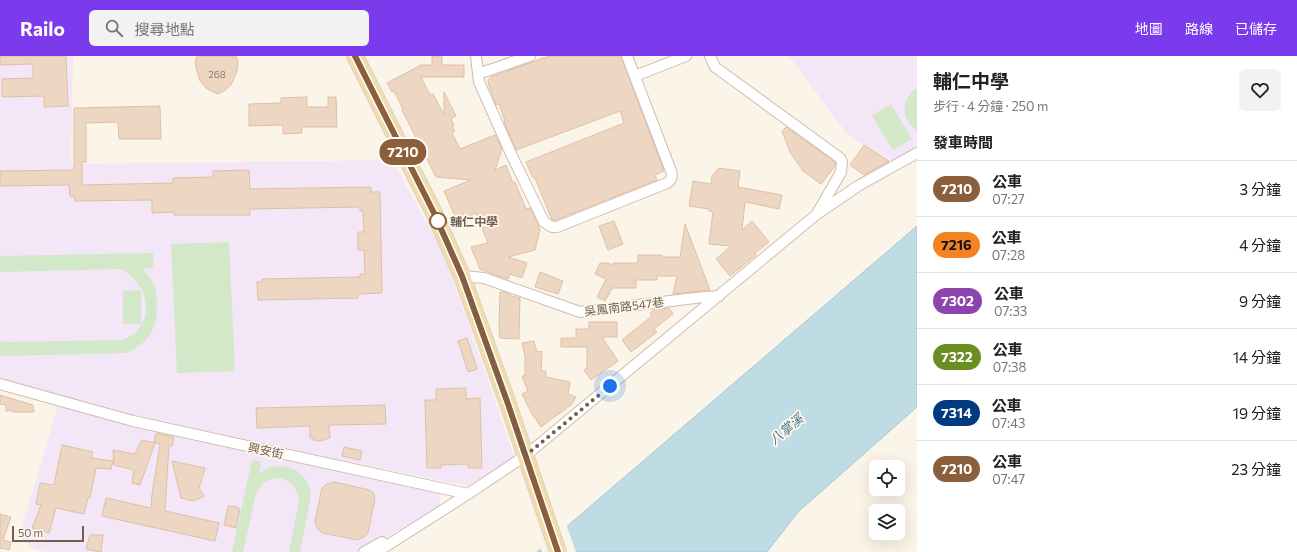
<!DOCTYPE html>
<html lang="zh-TW">
<meta charset="utf-8">
<style>
:root{--surface:#fff;--page:#f2f2f2;--text:#222;--muted:#767676;--line:#e0e0e0;--accent:#7c3aed}
body{margin:0;font-family:Commissioner,"Noto Sans TC",sans-serif;background:var(--page);color:var(--text);height:100vh;display:flex;flex-direction:column;font-size:15px;white-space:nowrap}
*{box-sizing:border-box;margin:0}
p{font-size:13px;color:var(--muted)}
.icon{flex:none;width:22px;height:22px;fill:none;stroke:currentColor;stroke-width:2;stroke-linecap:round;stroke-linejoin:round}
.map{position:relative;flex:1;overflow:hidden}
.side{display:flex;flex-direction:column;background:var(--surface);width:380px}
.side>*{flex:none}
.badge{padding:0 8px;border-radius:13px;font-size:14px;line-height:26px}
.tools{position:absolute;left:869px;top:404px;display:grid;gap:8px}
.tools a{display:grid;place-items:center;width:36px;height:36px;border-radius:6px;background:var(--surface);box-shadow:0 4px 16px #0002;font-size:20px}
.scale{position:absolute;left:12px;bottom:10px;width:72px;box-sizing:border-box;padding-left:4px;border:2px solid #735e4f;border-top:0;font-size:11px;line-height:14px;white-space:nowrap;color:#735e4f;-webkit-text-stroke:3px #fdf9ef;paint-order:stroke}
.you{position:absolute;width:20px;height:20px;margin:-10px;border:3px solid #fff;border-radius:50%;background:#1a73e8;box-shadow:0 0 0 6px #1a73e833}
.map>.badge{position:absolute;translate:-50% -50%;box-shadow:0 0 0 2px #fff}
h2{padding:0 16px;font-size:15px;line-height:36px}
.round{display:grid;place-items:center;flex:none;width:42px;height:42px;border-radius:6px;background:var(--page)}
.summary{display:flex;align-items:center;justify-content:space-between;height:68px;padding:0 16px}
h1{font-size:19px;font-weight:700;line-height:30px}
ul{padding:0;list-style:none}
li{display:flex;align-items:center;gap:12px;height:56px;padding:0 16px;border-top:1px solid var(--line)}
li div{flex:1}
li b{display:block;font-size:15px}
li em{font-style:normal}
li .badge{min-width:44px;font-weight:700;text-align:center}
header{display:flex;align-items:center;gap:24px;box-sizing:border-box;height:56px;padding:0 20px;background:var(--accent);color:#fff}
header strong{font-size:19px}
nav{display:flex;gap:22px;margin-inline-start:auto;font-size:14px}
.search{width:280px;height:36px;background:var(--page);display:flex;align-items:center;gap:10px;box-sizing:border-box;padding:0 14px;border-radius:6px;color:var(--muted);font-size:15px}
main{display:flex;flex:1;min-height:0}
.map>svg:first-child{display:block}
.education{fill:#f2e6f7}
.green{fill:#d3e7c9}
.water{fill:#bfdbe3;stroke:#a6c9d4}
.pier{fill:#fbf5e9}
.building{fill:#edd7c3;stroke:#dfbfa5}
.lines{fill:none;stroke-linecap:round;stroke-linejoin:round}
.street-casing{stroke:#ccbeb0;stroke-width:12}
.primary-casing{stroke:#d8d2ce;stroke-width:18}
.street{stroke:#fff;stroke-width:10}
.primary{stroke:#f3dca8;stroke-width:16}
.line-casing{stroke:#fff;stroke-width:9}
.line{stroke:#8b5e3c;stroke-width:6}
.walk{stroke:#735e4f;stroke-width:4;stroke-dasharray:0 7.2}
.stop-dot{fill:#fff;stroke:#8b5e3c;stroke-width:2}
.labels{text-anchor:middle;dominant-baseline:central;stroke-width:3.5;stroke-linejoin:round;paint-order:stroke}
.number-label{font-size:10px;fill:#927c6c}
.stop-label{font-size:12px;font-weight:bold;fill:#735e4f;stroke:#fdf9ef;text-anchor:start}
.street-label{font-size:12px;fill:#735e4f;stroke:#fdf9ef}
.water-label{font-size:13px;font-style:italic;fill:#4b7684;stroke:#fdf9ef}
</style>
<header>
<strong>Railo</strong>
<div class="search"><svg class="icon" aria-label="search" viewBox="0 0 24 24"><circle cx="10" cy="10" r="6"/><path d="M15 15l6 6"/></svg>搜尋地點</div>
<nav><a>地圖</a><a>路線</a><a>已儲存</a></nav>
</header>
<main>
<div class="map">
<svg width="917" height="496" viewBox="0 0 917 496">
<rect width="100%" height="100%" fill="#fbf5e9"/>
<path class="education" d="M0 0H73L71 108 392 104 445 200 515 403 468 430 142 363 0 324Z
M789 0H917V91L892 105 848 79Z
M58 349 440 436 439 453 357 496H47L34 493 19 481Z"/>
<path class="green" d="M917 32V74C900 65 901 41 917 32Z
M891 48 912 83 893 94 872 60Z
M229 186 235 315 177 317 171 188Z
M153 197V212L142 213C155 226 157 233 157 251 157 275 147 287 127 297L0 300V285L3 286 123 284C128 281 134 279 138 274 156 253 142 224 121 213L0 216V200Z
M141 234V268H123V235Z
M252 404 261 405 259 418C279 401 308 413 311 439L300 496H289L299 445C298 419 266 414 256 438L243 496H232Z"/>
<path class="water" d="M917 170V351L798 456 767 496H537Z"/>
<path class="pier" d="M566 468 576 496H542L540 491Z"/>
<path class="building" d="M0 0H66L68 50 44 51V40L2 41V23L33 22V8L0 9Z
M197 0H236L238 5 237 15 231 29 224 35 218 38 207 33 200 25 197 15 195 6Z
M432 0H442V9H464V21H421L430 39 433 38 444 59V36L456 60 451 62 454 70 452 71 455 75 452 77 460 93 495 79 502 93 495 114 506 109 513 127 515 126 526 153 530 152 534 160 540 174 535 194 508 201 527 207 522 222 510 218 508 223 480 213 471 191 488 187 476 157 457 165 444 135 471 124 436 121 402 54 403 53 394 35 392 36 387 27 421 9H432Z
M549 0H621L664 115 655 119 657 124 556 164H552L535 122H533L526 106 624 67 620 55 516 94 504 66 505 65 499 48 496 49 495 46 488 27V24L491 21Z
M307 41V51H328V41H336L337 71H302V77L283 78V69L249 70V48L281 47V42Z
M160 50 161 83H119L118 66 86 67V106H82V129L173 127V122L213 121V115L249 114 250 133 371 131V136H380L382 237 358 238V242L258 244 257 226H262V223L360 221V218H365L364 194H358V176H364L363 154 360 155V151L250 153V159H174V156L152 157V144L75 145 74 140H70L69 129 0 130V115L74 114V52Z
M786 71 835 106V110L821 128 803 115 790 96 782 75Z
M864 89 889 105 864 119 850 109Z
M719 112 740 115 738 131 782 139 779 153 745 146 742 174 752 165 769 186 755 197 756 199 730 220 716 203 731 190 709 188 713 156 709 155V153L689 150 693 125 711 128 712 120Z
M614 165 623 188 608 194 599 170Z
M685 168 710 234 673 238 677 220H657V224H636V232H612L605 245 597 241 606 223 595 218 600 207H608L615 210 613 207H638V199H662V201H680Z
M540 216 563 225 558 238 535 231Z
M500 236H504L511 239V240L520 242 519 283 500 282 499 272Z
M669 252 673 258 654 273 657 276 631 296 622 284 652 260 650 257 655 253Z
M589 266H617V281H602L618 305 591 324 584 314 587 312V291H561V282H576V273H589Z
M467 282 477 313 468 316 458 285Z
M534 285 537 296 542 295 541 315H546V321L570 326 568 338 576 341 571 349 541 371 532 358 522 338 528 335 522 320H525V300L522 287Z
M466 332V343L480 342 482 412H468V408L441 409V412H427L425 344H436V333Z
M0 339 33 349 34 356H12V354L6 355V349L0 348Z
M385 349 386 368 329 369 330 382 320 385 314 384 310 382V370L257 372 256 352Z
M156 377 174 381 172 390H169L165 455 219 467 215 485 102 460 106 442 151 452 152 439 160 388 154 386Z
M142 384 155 387 140 429 132 427 134 414 114 409 113 394 135 398Z
M62 389 93 396 91 402 113 405 111 413 96 412 90 442H88L84 458 56 452 49 477 32 472 41 449 36 448 40 427 54 429Z
M344 391 362 395 360 404 342 400Z
M172 405 205 412 199 432 204 440 194 445 181 442Z
M334 426 370 434 374 438 375 443 368 477 364 481 358 484 322 477 317 472 315 465 322 432 327 428Z
M228 450 236 451 240 453 236 472 224 469Z
M0 458 11 461 3 484 11 486 9 494 0 492Z
M90 479H103L101 496 86 493Z"/>
<g class="lines">
<defs>
<path id="street" d="M476 0 479 26 512 100 544 166 552 171H557L667 127C672 124 673 121 671 115L627 0
M710 0 715 11 840 102 842 106 841 116 818 156
M478 18 530 0
M635 20 686 0
M462 220 484 222 580 256 695 242 719 240
M0 328 133 365 468 438
M364 496 382 486
M377 496 468 438 525 400 817 158 858 130 917 97"/>
<path id="primary" d="M355 0 434 157 462 220 508 348 558 496"/>
</defs>
<use href="#street" class="street-casing"/>
<use href="#primary" class="primary-casing"/>
<use href="#street" class="street"/>
<use href="#primary" class="primary"/>
</g>
<g class="lines">
<defs>
<path id="line" d="M355 0 434 157 462 220 508 348 558 496"/>
</defs>
<use href="#line" class="line-casing"/>
<use href="#line" class="line"/>
<path class="walk" d="M438 165 462 220 508 348 525 400 610 330"/>
</g>
<circle class="stop-dot" cx="438" cy="165" r="8"/>
<g class="labels">
<g class="number-label">
<text x="217" y="18">268</text>
</g>
<g class="stop-label">
<text x="450" y="165">輔仁中學</text>
</g>
<g class="street-label">
<text transform="translate(624 250) rotate(-7)">吳鳳南路547巷</text>
<text transform="translate(266 394) rotate(12)">興安街</text>
</g>
<g class="water-label">
<text transform="translate(786 373) rotate(-40)">八掌溪</text>
</g>
</g>
</svg>
<div class="tools">
<a><svg class="icon" aria-label="locate" viewBox="0 0 24 24"><circle cx="12" cy="12" r="6"/><path d="M12 2v4M12 18v4M2 12h4M18 12h4"/></svg></a>
<a><svg class="icon" aria-label="layers" viewBox="0 0 24 24"><path d="M12 4l9 5-9 5-9-5zM3 14l9 5 9-5"/></svg></a>
</div>
<div class="scale">50 m</div>
<div class="you" style="left:610px;top:330px"></div>
<b class="badge" style="left:403px;top:96px;background:#8b5e3c;color:#fff">7210</b>
</div>
<section class="side">
<div class="summary"><div><h1>輔仁中學</h1><p>步行 · 4 分鐘 · 250 m</p></div><a class="round"><svg class="icon" aria-label="heart" viewBox="0 0 24 24"><path d="M12 20l-8-8c-3-5 5-10 8-4 3-6 11-1 8 4z"/></svg></a></div>
<h2>發車時間</h2>
<ul>
<li><span class="badge" style="background:#8b5e3c;color:#fff">7210</span><div><b>公車</b><p>07:27</p></div><em>3 分鐘</em></li>
<li><span class="badge" style="background:#f58220;color:#111">7216</span><div><b>公車</b><p>07:28</p></div><em>4 分鐘</em></li>
<li><span class="badge" style="background:#8e44ad;color:#fff">7302</span><div><b>公車</b><p>07:33</p></div><em>9 分鐘</em></li>
<li><span class="badge" style="background:#6b8e23;color:#fff">7322</span><div><b>公車</b><p>07:38</p></div><em>14 分鐘</em></li>
<li><span class="badge" style="background:#003b80;color:#fff">7314</span><div><b>公車</b><p>07:43</p></div><em>19 分鐘</em></li>
<li><span class="badge" style="background:#8b5e3c;color:#fff">7210</span><div><b>公車</b><p>07:47</p></div><em>23 分鐘</em></li>
</ul>
</section>
</main>
